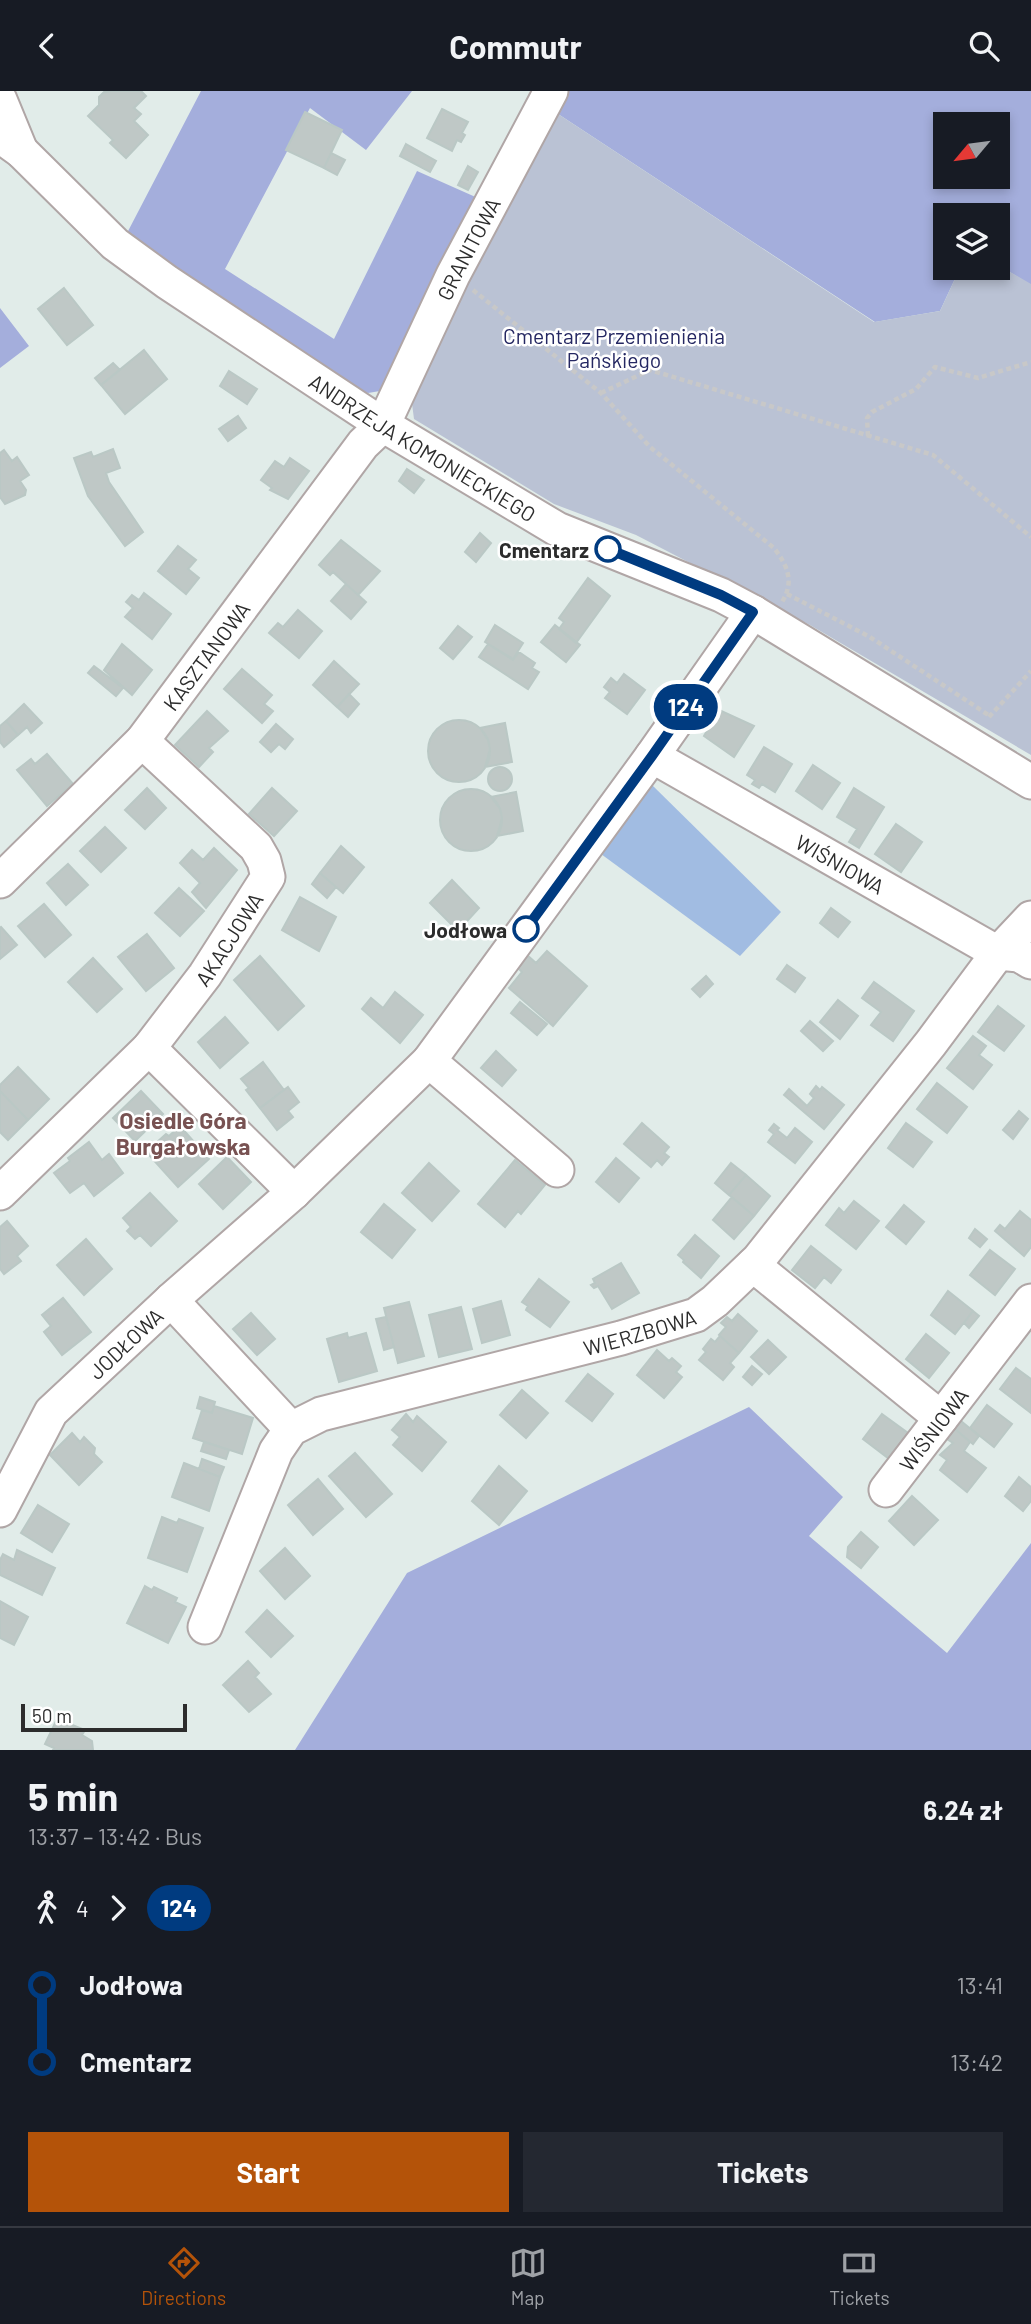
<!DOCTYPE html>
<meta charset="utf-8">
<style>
:root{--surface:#171b24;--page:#242831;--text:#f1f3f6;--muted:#9ea1a6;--line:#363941;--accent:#b45309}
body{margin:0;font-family:Barlow,sans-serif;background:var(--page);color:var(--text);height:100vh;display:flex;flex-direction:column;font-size:26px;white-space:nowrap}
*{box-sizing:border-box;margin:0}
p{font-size:23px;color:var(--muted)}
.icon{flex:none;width:38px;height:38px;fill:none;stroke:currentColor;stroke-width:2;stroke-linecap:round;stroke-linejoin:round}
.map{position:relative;height:1659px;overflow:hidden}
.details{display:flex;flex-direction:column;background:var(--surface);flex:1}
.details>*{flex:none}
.badge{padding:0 14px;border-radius:23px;font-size:24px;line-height:46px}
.needle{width:46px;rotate:241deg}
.controls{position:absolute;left:933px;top:21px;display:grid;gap:14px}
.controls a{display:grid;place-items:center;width:77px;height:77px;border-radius:0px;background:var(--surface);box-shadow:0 4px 10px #0003;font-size:35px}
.scale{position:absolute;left:21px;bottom:18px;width:166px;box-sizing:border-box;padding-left:7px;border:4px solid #2c2c2c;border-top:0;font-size:19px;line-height:24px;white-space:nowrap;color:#2c2c2c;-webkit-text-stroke:5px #fff;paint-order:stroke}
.map>.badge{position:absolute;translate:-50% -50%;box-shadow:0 0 0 4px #fff}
.legs{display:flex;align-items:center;gap:10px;height:77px;padding:0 28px;font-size:23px}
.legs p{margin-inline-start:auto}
.summary{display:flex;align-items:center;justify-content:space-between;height:119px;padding:0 28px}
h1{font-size:38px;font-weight:700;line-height:52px}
.primary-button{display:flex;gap:14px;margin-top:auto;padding:14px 28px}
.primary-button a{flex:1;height:80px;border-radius:0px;background:var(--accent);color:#fff;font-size:28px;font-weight:700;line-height:80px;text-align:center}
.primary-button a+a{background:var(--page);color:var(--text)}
ul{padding:0 28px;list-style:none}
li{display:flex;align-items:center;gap:24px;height:77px;font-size:26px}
li i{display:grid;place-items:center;width:10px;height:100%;margin:0 9px;background:currentColor}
li i::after{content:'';width:18px;height:18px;margin:-9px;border:5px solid;border-radius:50%;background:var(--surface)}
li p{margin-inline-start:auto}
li:first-child i{background:linear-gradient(#0000 50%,currentColor 0)}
li:last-child i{background:linear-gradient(currentColor 50%,#0000 0)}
header{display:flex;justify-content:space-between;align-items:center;height:91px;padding:0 28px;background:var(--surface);font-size:32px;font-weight:700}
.dock{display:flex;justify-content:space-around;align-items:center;height:98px;border-top:2px solid var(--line);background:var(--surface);font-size:19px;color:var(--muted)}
.dock a{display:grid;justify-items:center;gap:4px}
.dock .active{color:var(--accent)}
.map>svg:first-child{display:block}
.green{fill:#a4aedc;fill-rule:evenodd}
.cemetery{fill:#bac2d4}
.pitch{fill:#a1bce2}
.building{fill:#bfc8c6;stroke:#bac8c5;stroke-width:2}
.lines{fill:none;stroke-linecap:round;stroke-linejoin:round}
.minor-casing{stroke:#b0a6a6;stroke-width:37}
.path{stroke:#c8c8c8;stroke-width:4.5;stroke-dasharray:5 3.5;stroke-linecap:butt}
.minor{stroke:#fff;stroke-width:33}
.line-1-casing{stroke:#fff;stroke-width:16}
.line-1{stroke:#003b80;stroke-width:10}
.stop-1-dot{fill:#fff;stroke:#003b80;stroke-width:3.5}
.labels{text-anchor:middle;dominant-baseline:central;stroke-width:5;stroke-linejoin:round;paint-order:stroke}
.street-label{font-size:21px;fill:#2c2c2c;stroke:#fff}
.park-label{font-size:21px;fill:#242762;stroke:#fff}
.stop-label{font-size:21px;font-weight:bold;fill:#2c2c2c;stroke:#fff;text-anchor:end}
.neighbourhood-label{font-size:23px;font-weight:bold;fill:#785252;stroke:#fff}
</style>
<header><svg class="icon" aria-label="back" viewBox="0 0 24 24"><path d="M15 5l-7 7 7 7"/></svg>Commutr<svg class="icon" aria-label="search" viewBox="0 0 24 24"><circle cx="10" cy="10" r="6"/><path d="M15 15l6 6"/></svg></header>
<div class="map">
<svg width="1031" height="1659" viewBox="0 0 1031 1659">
<rect width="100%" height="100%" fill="#e1ece9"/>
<path class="green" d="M201 0H412L366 59 310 17 225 178 334 248 417 80 480 108 386 299 368 302 347 294 126 144Z
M558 0H1031V194L998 174V124H945V177H960L940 220 875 231 552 19ZM945 33H998V86H945Z
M0 217 29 255 0 277Z
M749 1316 843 1406 809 1445 947 1562 1031 1452V1659H295L407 1482Z"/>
<path class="cemetery" d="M552 19 874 231 940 220 960 177H998V174L1031 193V664L810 534 636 444 554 413 414 328 411 305Z"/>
<path class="pitch" d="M652 694 781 821 740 865 601 763Z"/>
<path class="building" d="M112 0H141L146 5 134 17 141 23 134 30 148 44 126 67 110 52 113 49 88 25 99 14V6L104 1Z
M442 18 468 31 462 42 465 44 461 51 457 49 452 60 427 47Z
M305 21 342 39 324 77 286 59Z
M406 53 436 70 430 81 400 65Z
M331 62 345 69 337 84 324 77Z
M468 75 478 81 468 99 458 94Z
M64 197 93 234 67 254 38 218Z
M144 259 167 288 125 323 101 294Z
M113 272 120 279 101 294 95 287Z
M229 280 257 298 247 313 220 295Z
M238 325 246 337 228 350 219 338Z
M113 358 120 377 106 382 109 391 143 441 125 455 88 405 74 367 91 361 93 366Z
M4 359 12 370 17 366 29 384 20 390 26 399 25 404 5 413 0 406V362Z
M290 367 309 380 288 408 270 399 272 397 261 389 275 370 284 376Z
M407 378 424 389 414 402 399 390Z
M480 442 491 452 476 471 465 461Z
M341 449 380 480 358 504 333 481 330 484 319 474Z
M178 455 196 469 188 478 199 487 186 503 158 480Z
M588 487 610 505 576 552 559 538 564 531 559 527Z
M346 493 366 511 351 528 331 510Z
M144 502 171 523 152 548 125 526 133 517 126 511 132 504 139 509Z
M298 519 322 540 299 567 269 542 278 532 283 536Z
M495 534 523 552 513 568 485 551Z
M555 534 580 554 566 571 541 551Z
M458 535 472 546 453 568 440 557Z
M122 553 152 579 132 604 104 579Z
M488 553 513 569 519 561 535 572 532 577 539 581 528 598 479 566Z
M334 570 359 593 337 616 313 594Z
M94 575 123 597 116 605 88 582Z
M242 578 272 604 264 613 273 620 262 632 224 598Z
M624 583 645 599 627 623 605 607 610 601 604 596 611 587 617 592Z
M349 603 359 613 348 626 337 616Z
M24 613 42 632 31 642 27 636 18 644 6 630Z
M719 619 754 635 734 666 704 645Z
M207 620 228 640 209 657 213 661 199 676 175 654Z
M428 660a31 31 0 1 1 62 0a31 31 0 1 1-62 0Z
M6 630 18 644 4 656 0 651V635Z
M505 632 512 671 485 676 490 658 488 649 480 637Z
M276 633 293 648 285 658 279 653 271 661 260 651Z
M764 656 792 673 775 701 762 693 759 697 752 693 755 689 747 684Z
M47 663 73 693 47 715 17 679 31 668 35 673Z
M813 674 840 692 822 718 796 700Z
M488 688a12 12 0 1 1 24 0a12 12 0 1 1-24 0Z
M147 697 166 717 145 738 125 719Z
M272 697 297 720 274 745 249 723Z
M854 697 884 716 859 757 849 751 857 738 837 726Z
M440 729a31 31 0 1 1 62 0a31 31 0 1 1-62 0Z
M516 701 523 740 497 745 502 727 500 718 491 706Z
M896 733 922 751 901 781 875 763Z
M105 736 126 757 101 781 80 760Z
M341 755 364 776 343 802 320 782Z
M214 757 237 779 206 817 192 801 200 792 180 772 192 759 203 769Z
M68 773 88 794 66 814 47 792Z
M320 782 336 796 327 807 312 793Z
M452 789 479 817 458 840 430 812Z
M179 797 204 820 180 845 155 822Z
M300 806 336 826 319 860 282 839Z
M44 813 71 844 45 866 18 835Z
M831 817 850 831 838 846 820 832Z
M1 836 17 854 0 868V837Z
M147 843 174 877 146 900 118 866Z
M547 860 587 895 553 935 509 897 522 881 517 876 527 864 536 872Z
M260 865 304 915 278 939 234 889Z
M93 867 122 898 97 921 68 891Z
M787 874 805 887 795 901 777 888Z
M706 885 713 893 700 906 692 898Z
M874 891 914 920 893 950 871 934 881 921 862 907Z
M395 901 423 924 400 952 362 918 371 907 383 917Z
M838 909 858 925 840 948 820 931Z
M520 911 547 933 537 944 511 922Z
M998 915 1024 935 1004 960 978 941Z
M225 926 248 952 220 977 198 951Z
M810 930 833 950 823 960 801 940Z
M973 945 986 955 979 964 992 974 973 998 947 977Z
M496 960 516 979 502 995 481 977Z
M263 971 284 999 260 1017 246 999 249 997 241 988Z
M18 976 49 1008 28 1029 0 1000V994Z
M937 992 967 1016 947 1042 917 1018Z
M816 995 820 999 822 996 844 1014 824 1038 784 1004 789 998 807 1015 814 1007 810 1003Z
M288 996 299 1011 288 1020 293 1026 277 1039 260 1017Z
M0 1000 28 1029 8 1049 0 1041Z
M141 1000 163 1023 135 1050 113 1027Z
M1019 1020 1028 1028 1013 1048 1003 1039Z
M642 1032 669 1056 664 1062 669 1066 662 1074 657 1069 651 1076 624 1053Z
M906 1032 932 1051 913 1076 888 1057Z
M774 1033 779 1037 777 1039 787 1047 795 1037 812 1051 795 1072 768 1051 774 1043 769 1039Z
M180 1035 209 1068 178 1096 148 1063 157 1056 155 1053 166 1043 169 1045Z
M89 1051 102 1069 109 1063 123 1082 94 1105 84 1092 70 1102 54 1082 70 1070 68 1067Z
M227 1066 251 1091 223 1118 199 1093Z
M616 1067 639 1087 619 1111 596 1091Z
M515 1069 545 1094 521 1123 518 1120 505 1136 478 1113Z
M429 1072 459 1100 432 1130 402 1102Z
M731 1072 746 1084 729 1104 715 1092Z
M746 1084 770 1105 754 1125 729 1104Z
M150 1102 177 1130 151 1155 140 1144 135 1148 127 1140 131 1136 123 1127Z
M732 1106 754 1125 734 1148 713 1129Z
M854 1110 879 1130 856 1158 826 1134 839 1117 844 1122Z
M384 1113 415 1139 392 1167 361 1141Z
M904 1114 924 1131 906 1153 886 1136Z
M1020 1120 1031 1129V1156L1024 1165 995 1140 1000 1134 1005 1138Z
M7 1130 28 1155 17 1165 21 1170 4 1183 0 1178V1136Z
M975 1138 987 1148 980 1156 969 1147Z
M695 1144 719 1165 701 1187 683 1171 684 1169 678 1164Z
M86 1148 112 1178 84 1204 57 1174Z
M811 1155 841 1179 831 1192 824 1186 815 1197 792 1179Z
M990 1159 1015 1178 995 1204 970 1184Z
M621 1172 639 1202 612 1218 598 1195 594 1197 591 1194 595 1192 593 1188Z
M539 1188 569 1211 550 1236 526 1219 528 1215 522 1211Z
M948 1200 973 1220 955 1243 931 1224Z
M63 1207 91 1241 62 1264 44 1241 51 1235 42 1224Z
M501 1210 510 1244 482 1252 473 1218Z
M409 1211 424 1265 398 1272 384 1217Z
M461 1216 472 1258 439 1266 429 1224Z
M973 1220 979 1225 969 1237 964 1232Z
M251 1222 275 1248 257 1264 233 1238Z
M738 1223 757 1240 739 1262 719 1244 726 1236 721 1232 727 1226 732 1230Z
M386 1226 394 1256 384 1259 376 1228Z
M347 1242 348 1247 366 1242 377 1280 339 1291 327 1248Z
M926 1243 949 1262 929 1287 906 1268Z
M720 1245 739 1262 730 1272 734 1276 723 1289 699 1269 706 1261 703 1258 711 1248 715 1251Z
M768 1249 786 1266 769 1283 751 1266Z
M657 1259 669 1270 672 1267 681 1275 676 1281 682 1286 664 1307 637 1284Z
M752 1275 762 1283 752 1294 743 1286Z
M1016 1277 1031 1288V1322L1000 1298Z
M588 1283 613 1303 592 1330 566 1310Z
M522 1299 548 1322 526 1347 500 1324Z
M200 1306 215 1311 212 1322 197 1317Z
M987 1314 1012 1333 994 1356 970 1337Z
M214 1315 253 1327 242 1363 193 1347 202 1319 212 1322Z
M406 1323 413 1331 417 1325 446 1351 422 1380 393 1354 400 1346 392 1339Z
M882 1323 908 1342 888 1367 863 1348Z
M961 1330 979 1345 973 1353 955 1338Z
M955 1338 970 1351 964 1360 986 1377 967 1401 940 1379 947 1369 940 1364 953 1352 947 1348Z
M72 1342 80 1351 84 1346 95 1357 94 1363 102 1371 79 1394 50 1364Z
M204 1351 229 1359 226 1368 201 1360Z
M355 1362 392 1403 366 1426 329 1385Z
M202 1368 224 1376 220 1386 199 1378Z
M184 1372 220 1386 209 1420 172 1406Z
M499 1375 527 1400 499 1434 472 1410Z
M1019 1386 1031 1396V1410L1023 1420 1005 1405Z
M318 1388 343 1418 313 1444 288 1414Z
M912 1405 938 1429 914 1454 889 1430Z
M38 1414 69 1433 52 1461 21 1442Z
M162 1426 177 1432 179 1428 203 1437 187 1481 148 1467Z
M861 1441 878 1456 861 1477 847 1466 848 1456Z
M285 1457 310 1485 285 1508 260 1480Z
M17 1459 55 1477 42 1504 0 1484V1469L3 1463 14 1469Z
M145 1495 152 1499 154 1496 177 1507 175 1511 186 1516 168 1552 127 1532Z
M0 1510 28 1526 14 1554 0 1547Z
M267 1519 293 1545 271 1566 246 1541Z
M248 1570 259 1582 255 1586 271 1603 249 1621 223 1594Z
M57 1628 85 1639 82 1644 92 1650 93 1659H53L54 1657 45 1653Z"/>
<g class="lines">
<defs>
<g id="minor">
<path d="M0 9 21 60"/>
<path id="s1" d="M0 45 21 60 115 153 167 191 383 334 557 438 721 504 753 521 1031 691"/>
<path id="s2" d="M652 665 998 862 1019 864 1031 871"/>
<path id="s3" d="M0 790 142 650 363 353 383 334 453 184 551 0"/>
<path d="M149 957 294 1101"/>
<path d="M429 970 557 1079"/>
<path id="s4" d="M0 1102 149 957 205 884 268 786 264 770 256 756 142 650"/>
<path d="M753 1174 941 1327"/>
<path d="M171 1209 291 1338"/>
<path id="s5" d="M886 1399 1031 1210"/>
<path id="s6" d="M0 1419 51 1321 171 1209 294 1101 429 970 652 665 753 521"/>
<path id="s7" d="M205 1536 276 1360 291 1338 321 1323 621 1247 696 1224 715 1210 758 1169 931 952 998 862 1031 827"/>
</g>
</defs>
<use href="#minor" class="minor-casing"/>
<path class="path" d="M473 199 601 302 650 356 774 457C787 474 795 490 782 511
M601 302 650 279 933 364 1031 446
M868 345 867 327 872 321 916 298 935 276 978 287 1031 271
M787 503 870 546 990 625
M989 626 1031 580"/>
<use href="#minor" class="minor"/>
</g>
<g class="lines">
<defs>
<path id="line-1" d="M526 838 652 665 753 521 721 504 608 458"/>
</defs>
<use href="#line-1" class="line-1-casing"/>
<use href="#line-1" class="line-1"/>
</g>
<g class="stop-1-dot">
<circle cx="608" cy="458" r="12"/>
<circle cx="526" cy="838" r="12"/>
</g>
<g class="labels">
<g class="street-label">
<text stroke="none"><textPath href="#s3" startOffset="793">GRANITOWA</textPath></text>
<text stroke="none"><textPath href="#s1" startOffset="527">ANDRZEJA KOMONIECKIEGO</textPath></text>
<text stroke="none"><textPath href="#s3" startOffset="306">KASZTANOWA</textPath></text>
<text stroke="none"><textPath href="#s2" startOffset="217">WIŚNIOWA</textPath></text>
<text stroke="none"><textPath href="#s4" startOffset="343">AKACJOWA</textPath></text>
<text stroke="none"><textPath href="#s7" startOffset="579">WIERZBOWA</textPath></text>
<text stroke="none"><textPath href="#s6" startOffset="212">JODŁOWA</textPath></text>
<text stroke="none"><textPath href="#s5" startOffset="77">WIŚNIOWA</textPath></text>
</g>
<g class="park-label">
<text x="614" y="244">Cmentarz Przemienienia<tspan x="614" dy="24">Pańskiego</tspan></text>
</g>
<g class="stop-label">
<text x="589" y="458">Cmentarz</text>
<text x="507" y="838">Jodłowa</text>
</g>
<g class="neighbourhood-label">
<text x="183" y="1029">Osiedle Góra<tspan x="183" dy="26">Burgałowska</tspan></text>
</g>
</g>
</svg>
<div class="controls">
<a><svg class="needle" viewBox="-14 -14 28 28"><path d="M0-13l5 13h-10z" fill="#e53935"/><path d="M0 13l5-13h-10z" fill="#9ea1a6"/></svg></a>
<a><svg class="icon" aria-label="layers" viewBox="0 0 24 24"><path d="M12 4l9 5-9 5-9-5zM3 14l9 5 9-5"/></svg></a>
</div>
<div class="scale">50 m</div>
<b class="badge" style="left:686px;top:616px;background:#003b80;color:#fff">124</b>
</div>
<section class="details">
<div class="summary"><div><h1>5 min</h1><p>13:37 – 13:42 · Bus</p></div><b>6.24 zł</b></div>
<div class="legs"><svg class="icon" aria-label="walk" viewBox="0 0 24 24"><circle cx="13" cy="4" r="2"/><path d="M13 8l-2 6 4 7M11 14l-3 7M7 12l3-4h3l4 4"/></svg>4<svg class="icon" aria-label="forward" viewBox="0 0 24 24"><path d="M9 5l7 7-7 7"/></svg><b class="badge" style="background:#003b80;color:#fff">124</b></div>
<ul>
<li><i style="color:#003b80"></i><b>Jodłowa</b><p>13:41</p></li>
<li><i style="color:#003b80"></i><b>Cmentarz</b><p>13:42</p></li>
</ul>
<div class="primary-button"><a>Start</a><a>Tickets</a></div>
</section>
<nav class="dock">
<a class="active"><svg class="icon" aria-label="directions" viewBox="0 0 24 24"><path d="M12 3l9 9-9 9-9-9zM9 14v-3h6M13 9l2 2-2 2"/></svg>Directions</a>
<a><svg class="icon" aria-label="map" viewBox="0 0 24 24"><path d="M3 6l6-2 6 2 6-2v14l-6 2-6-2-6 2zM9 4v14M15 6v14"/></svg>Map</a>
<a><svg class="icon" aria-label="tickets" viewBox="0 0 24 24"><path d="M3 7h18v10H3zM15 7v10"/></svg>Tickets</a>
</nav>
